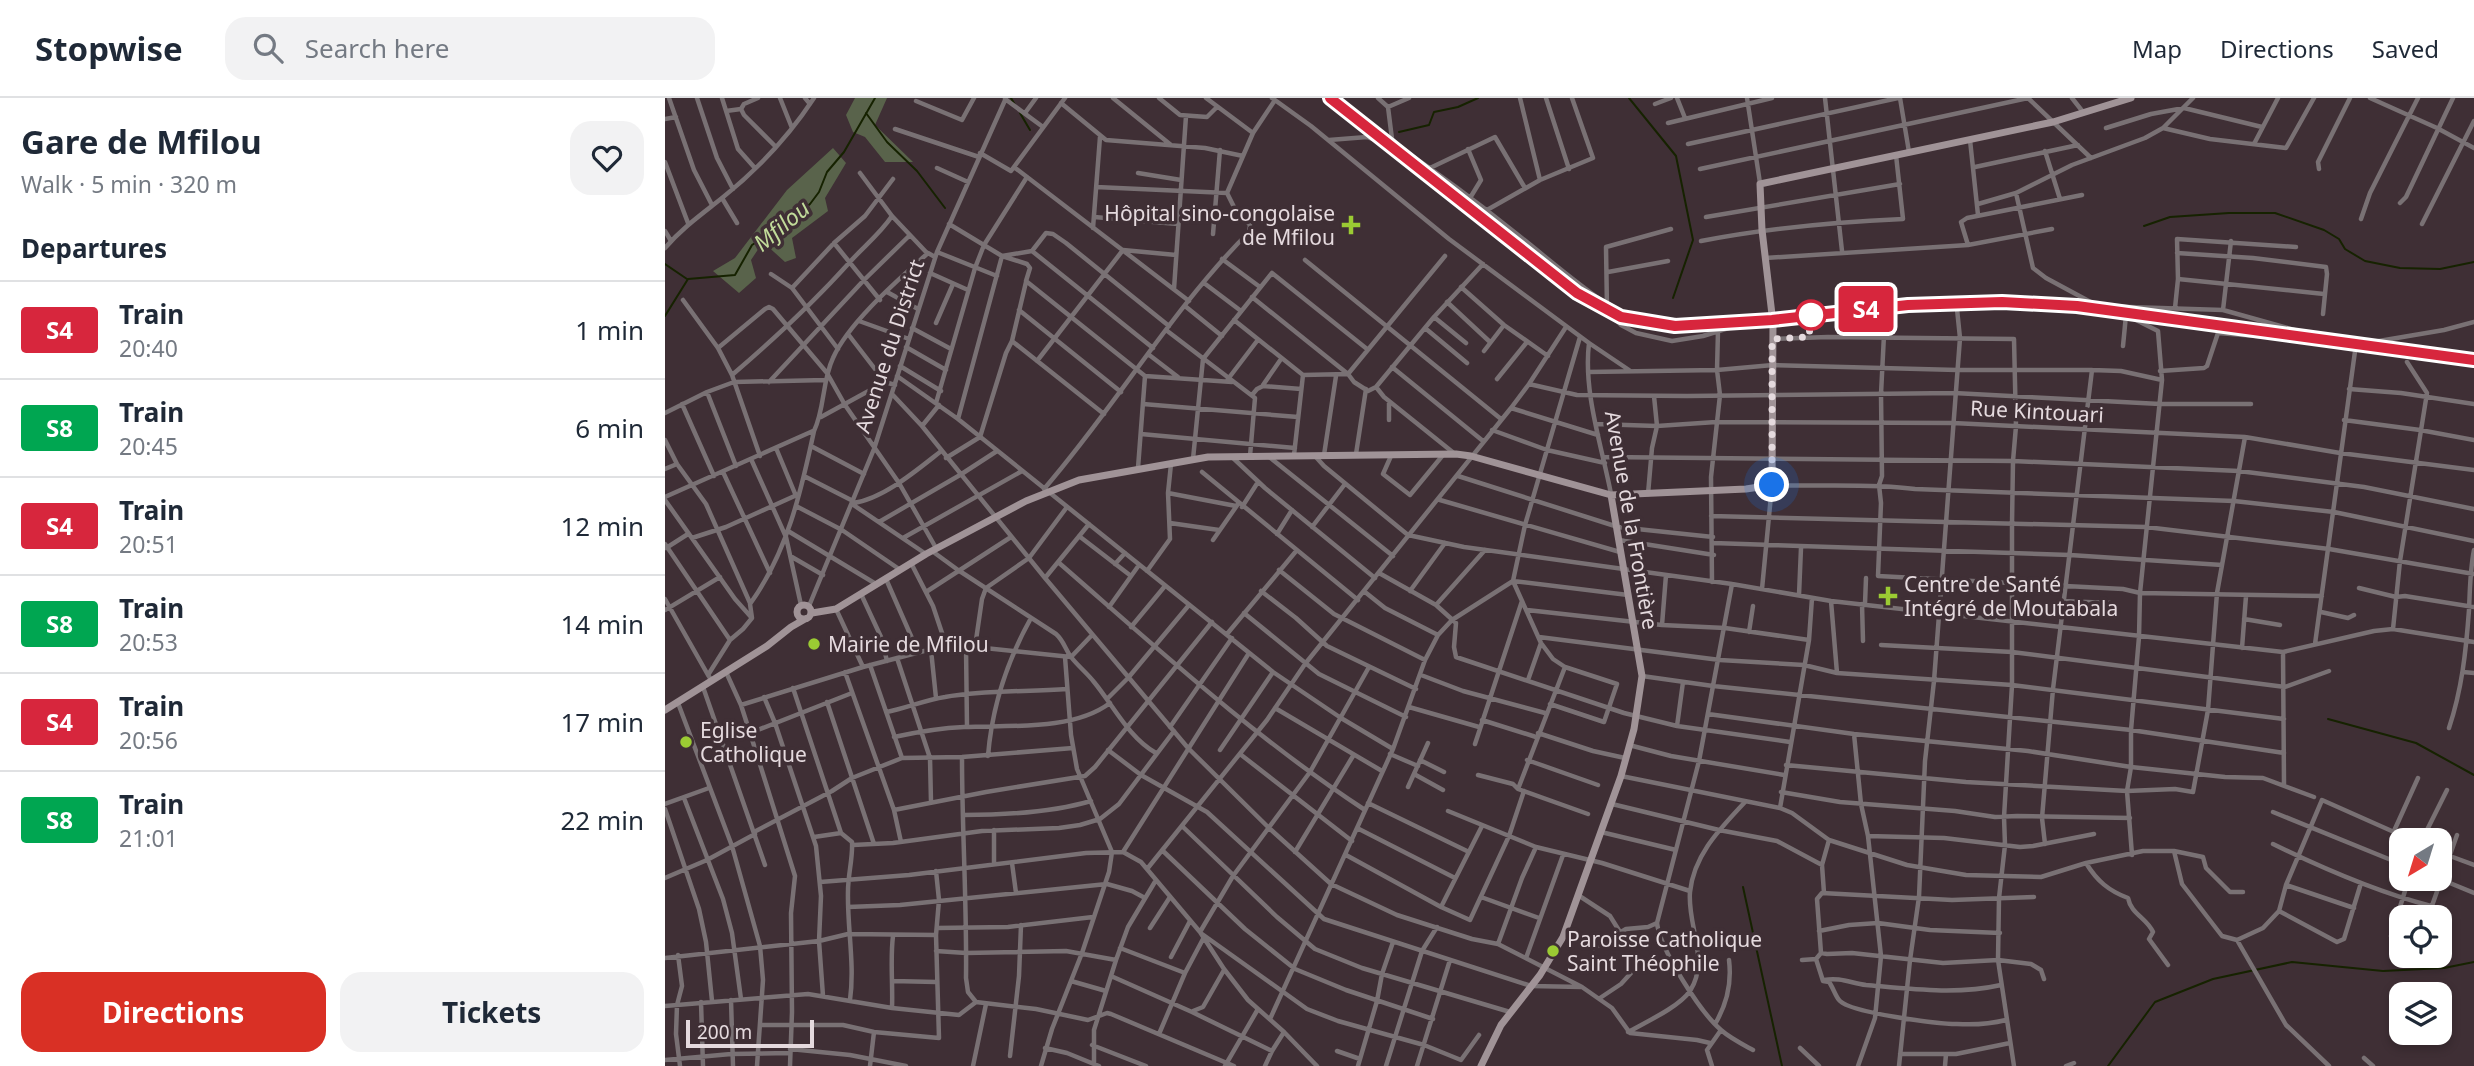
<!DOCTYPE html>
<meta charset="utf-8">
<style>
:root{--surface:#fff;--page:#f2f2f3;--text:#1f2937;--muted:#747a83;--line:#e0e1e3;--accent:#d93025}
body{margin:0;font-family:"Noto Sans",sans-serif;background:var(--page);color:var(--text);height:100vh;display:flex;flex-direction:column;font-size:26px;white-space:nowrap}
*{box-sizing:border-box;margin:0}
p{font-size:23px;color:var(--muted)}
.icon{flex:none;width:38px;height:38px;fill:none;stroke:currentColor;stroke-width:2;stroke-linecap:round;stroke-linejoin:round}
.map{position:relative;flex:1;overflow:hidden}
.sheet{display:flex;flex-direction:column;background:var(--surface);width:665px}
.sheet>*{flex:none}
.badge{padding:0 14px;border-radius:5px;font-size:24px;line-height:46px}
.needle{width:46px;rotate:218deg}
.controls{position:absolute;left:1724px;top:730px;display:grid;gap:14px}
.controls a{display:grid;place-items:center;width:63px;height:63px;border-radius:14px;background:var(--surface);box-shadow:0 4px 10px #0003;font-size:35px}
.scale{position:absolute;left:21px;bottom:18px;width:128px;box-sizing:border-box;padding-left:7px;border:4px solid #e5dade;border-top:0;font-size:19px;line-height:24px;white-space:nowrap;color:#e5dade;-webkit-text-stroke:5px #3f2f35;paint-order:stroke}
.you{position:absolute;width:35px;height:35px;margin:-18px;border:5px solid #fff;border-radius:50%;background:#1a73e8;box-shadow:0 0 0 10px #1a73e833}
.map>.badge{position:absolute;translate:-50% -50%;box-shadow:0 0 0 4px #fff}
h2{padding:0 21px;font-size:26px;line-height:63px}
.round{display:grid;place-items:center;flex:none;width:74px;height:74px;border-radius:21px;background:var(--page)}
.summary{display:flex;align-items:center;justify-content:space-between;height:119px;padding:0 21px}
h1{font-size:33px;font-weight:700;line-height:52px}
.action{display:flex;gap:14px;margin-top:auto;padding:14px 21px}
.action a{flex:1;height:80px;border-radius:21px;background:var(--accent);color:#fff;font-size:28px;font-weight:700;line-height:80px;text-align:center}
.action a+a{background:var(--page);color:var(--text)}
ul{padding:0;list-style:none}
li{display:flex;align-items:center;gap:21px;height:98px;padding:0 21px;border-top:2px solid var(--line)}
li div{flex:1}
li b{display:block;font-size:26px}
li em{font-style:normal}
li .badge{min-width:77px;font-weight:700;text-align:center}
header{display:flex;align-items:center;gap:42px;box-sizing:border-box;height:98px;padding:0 35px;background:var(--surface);border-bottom:2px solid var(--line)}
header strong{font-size:33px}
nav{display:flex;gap:38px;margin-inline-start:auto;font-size:24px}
.search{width:490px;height:63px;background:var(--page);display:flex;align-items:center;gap:18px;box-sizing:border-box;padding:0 24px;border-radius:21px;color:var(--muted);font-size:26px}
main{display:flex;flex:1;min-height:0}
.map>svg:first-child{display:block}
.green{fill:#59634b}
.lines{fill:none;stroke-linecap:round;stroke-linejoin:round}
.stream{stroke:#162200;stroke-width:2}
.street{stroke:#797174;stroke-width:4.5}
.secondary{stroke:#a09397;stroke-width:7}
.rail{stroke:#94878c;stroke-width:2;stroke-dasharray:10 5;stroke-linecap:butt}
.line-casing{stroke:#fff;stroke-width:16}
.line{stroke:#d7263d;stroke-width:10}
.walk{stroke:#e5dade;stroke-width:7;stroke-dasharray:0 12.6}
.poi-dot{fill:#9bcb33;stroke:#3f2f35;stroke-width:2.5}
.stop-dot{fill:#fff;stroke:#d7263d;stroke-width:3.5}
.labels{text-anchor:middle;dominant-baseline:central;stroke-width:7;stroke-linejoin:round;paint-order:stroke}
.poi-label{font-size:21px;fill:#e5dade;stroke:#3f2f35;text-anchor:start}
.street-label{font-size:21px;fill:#e5dade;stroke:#3f2f35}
.water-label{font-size:23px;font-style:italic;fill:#c1db9a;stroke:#3f2f35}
</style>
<header>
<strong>Stopwise</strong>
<div class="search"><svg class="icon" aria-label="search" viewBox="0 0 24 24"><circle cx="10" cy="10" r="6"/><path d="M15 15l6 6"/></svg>Search here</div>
<nav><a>Map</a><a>Directions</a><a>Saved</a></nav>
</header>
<main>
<section class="sheet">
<div class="summary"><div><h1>Gare de Mfilou</h1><p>Walk · 5 min · 320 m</p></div><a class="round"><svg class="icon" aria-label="heart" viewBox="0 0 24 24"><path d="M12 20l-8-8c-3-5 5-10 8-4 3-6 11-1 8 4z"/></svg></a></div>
<h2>Departures</h2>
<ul>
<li><span class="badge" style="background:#d7263d;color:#fff">S4</span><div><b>Train</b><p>20:40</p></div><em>1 min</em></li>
<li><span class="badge" style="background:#00a651;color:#fff">S8</span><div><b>Train</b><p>20:45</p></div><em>6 min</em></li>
<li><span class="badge" style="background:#d7263d;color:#fff">S4</span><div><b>Train</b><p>20:51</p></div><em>12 min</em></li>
<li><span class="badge" style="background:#00a651;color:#fff">S8</span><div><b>Train</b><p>20:53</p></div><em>14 min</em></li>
<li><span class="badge" style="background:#d7263d;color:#fff">S4</span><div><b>Train</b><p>20:56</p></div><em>17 min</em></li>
<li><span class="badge" style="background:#00a651;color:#fff">S8</span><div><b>Train</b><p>21:01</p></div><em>22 min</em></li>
</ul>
<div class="action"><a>Directions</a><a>Tickets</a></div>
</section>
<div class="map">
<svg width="1809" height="968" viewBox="0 0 1809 968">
<rect width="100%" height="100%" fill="#3f2f35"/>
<path class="green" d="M190 0H222L210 27 248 64H220L200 39 188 34 181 17Z
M168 50 181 65 160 100 163 113 127 140 131 160 120 164 98 144 86 162 91 180 74 195 48 173 70 160 122 92Z"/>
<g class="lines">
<path class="stream" d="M346 0 350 7
M964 0 1011 58 1028 142 1008 200
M201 15 222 44 252 73 280 110
M355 15 365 32
M734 34 764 27 769 14 793 9 813 0
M1479 128 1505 119 1564 115H1610L1659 132 1674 141 1680 151 1700 163 1735 170 1775 171 1809 164
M0 166 22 181
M0 218 23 181 70 177 87 147 126 122 145 106 154 94 162 74 179 54 210 0
M1663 621 1751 645 1809 677
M1078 789 1117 968
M1443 968 1490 904 1548 881 1627 864 1718 873 1779 870 1809 864"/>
<path class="street" d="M4 0 29 72 47 107
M32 0 52 60 68 91
M57 0 73 51 89 69
M115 0 127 30
M140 0 145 6
M448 0 506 47
M494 0 515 17 542 19 552 9
M541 0 588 35
M607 0 646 28 784 141 924 245C918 294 937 349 946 396
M713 0 723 9 727 41 734 49C773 75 811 103 848 133 880 158 909 184 943 207
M855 0 875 82
M881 0 904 71
M1012 0 1020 20
M1082 0 1095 85
M1160 0 1177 153
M1235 0 1244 54
M1363 0 1426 60
M1407 0 1418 14
M1705 0 1772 30 1809 50
M340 1 378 29
M251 3 297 22 309 0
M396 5 441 42 540 50 578 58
M990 6 1006 0
M723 9 744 0
M76 11 79 6 93 0
M61 13 76 11 79 17 111 49
M360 15 371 0
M0 21 11 19
M1003 25 1107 0
M1441 30 1486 16 1519 10 1597 29
M1498 30 1545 41 1621 50 1649 0
M230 31 314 59
M664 42 702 39 715 44H729
M1305 42 1313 117
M1023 46 1233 0
M1589 46 1613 0
M803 51 816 82 805 100
M1380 53 1395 101
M315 55 346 73 400 0
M0 64 23 125
M349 69 524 203
M1310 69 1413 47
M272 70 303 84
M765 70 830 39 860 90
M1035 71 1363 0
M1654 71 1653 64 1685 0
M195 75 227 118 262 155
M473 75 516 82
M431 89 562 95
M1351 95 1368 170 1381 180 1433 208 1558 212 1651 238 1708 244 1779 232 1809 224
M57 100 72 125
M1735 105 1741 99 1788 0
M1313 106 1351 95 1407 67 1480 40 1498 30 1528 0
M822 112 875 82 928 60 907 0
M429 119 513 126
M1041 119 1235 86
M1696 121 1705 95 1753 0
M284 126 337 158 362 166 365 170 361 183 480 278 567 284
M1757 126 1809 23
M428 130 435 39
M1006 131 941 149 942 211 956 227 971 235 1007 243 1038 238 1070 228 1108 225
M0 133 6 143
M548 136 555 52
M1036 143C1103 130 1170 124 1238 121L1231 57
M169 145 215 202
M1303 147 1296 124 1302 120 1417 97
M0 150C17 130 37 116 57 100 92 72 124 38 149 0
M367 153 488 250
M272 154 332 178
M1512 155 1588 160 1661 169 1662 176 1658 216
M1100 160 1303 147 1387 131
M557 161 595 189
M640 162 836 321
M943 174 1003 163
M265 175 303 192
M106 176 127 190 173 251
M1513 181 1659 196
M539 185 576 213
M796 189 839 227 883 258
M127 190 169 145 200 118 228 81
M509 191 521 18
M222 194 253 211
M587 199 683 276 689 284 703 293 711 289 769 219 818 166
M18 202 53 250 67 277 95 358
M782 204 825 244
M520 208 557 238
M1510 210 1513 181 1512 141 1631 149
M354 212 456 294
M1558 212 1566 143
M1220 217 1216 296 1217 378 1214 387 1216 405 1213 478 1458 491 1475 495 1657 498
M769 219 801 245
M569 222 638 277 683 276 780 158
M194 223 244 241
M271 225 288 186
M247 230 286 251
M760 230 802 265
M501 232 590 300 585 358
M183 236 220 284 230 287
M1108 241 1163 239 1349 241 1351 328 1348 363 1347 426V587L1339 719 1340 747 1334 800 1333 862 1349 968
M347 243 439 316
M924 245 964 272
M1458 248 1461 217 1493 233 1497 282 1475 495 1474 539 1466 632V669L1462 693 1467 757
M241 249 281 272
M53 250 100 211 104 209 108 211 162 275 180 307 234 385 271 450
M819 253 839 227
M483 256 513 279
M372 263 458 152 511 157
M235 268 276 293
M727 269 818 343
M1495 273 1539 270 1542 268 1553 235 1691 246 1650 546
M923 274 1052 272 1108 267 1292 272H1427L1456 273 1497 282
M67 277C108 242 148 205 184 165 198 149 215 136 227 118
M232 278 293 321 608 574 676 620 728 651
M563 281 592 243
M832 281 862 244
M104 284 199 182 245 137
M864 286 912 297 1022 298 1289 295 1495 306H1586
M598 287 616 261
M711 289 719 299 790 356
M1684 291 1736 295 1809 306
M42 294 71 368
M227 296 257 328 380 480 523 650 604 730 666 786 732 817 807 841 833 846 917 889
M587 297 592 291 598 288 636 291
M271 305 310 170 319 147 362 79
M17 306 49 378
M478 306 633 319
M846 310 933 337
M0 315 42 294 69 284 160 282
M156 319 220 284
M293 321 337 158 367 153 381 135 388 136 401 145 504 228
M724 322V303
M1679 322 1755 332 1809 342
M931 326 992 328 1051 324 1288 325 1580 339 1675 355 1809 372
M257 328 274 307
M827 332 882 352 940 365
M476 336 630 350
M0 342 12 366 41 406 85 505
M146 348 199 376
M111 350 131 398
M691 356 701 291
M629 357 638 277
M659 357 671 278
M603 358 728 458
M650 358 659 368 743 437 799 449 1067 486 1166 503 1618 554 1709 533 1728 531 1809 544
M726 358 718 376 745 397 778 357
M567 359 600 390 710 480
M939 359 1348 363 1574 373 1699 389 1809 411
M281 360 315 339 341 255 347 243 361 184
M86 361 121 439 136 507
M528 361 538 261 607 175 702 251
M473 370 480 278
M0 371 12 366
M58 374 105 475
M537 374 693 502
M139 378 188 403
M793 378 953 429 1048 439
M379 391C451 308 507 211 584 134L585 127 569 109 562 95 588 35 610 2
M503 395 571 408
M983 396 987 350 992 328 989 298
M0 399 148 333
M0 402 70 501 86 519
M775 402 955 454
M188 405C218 401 252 372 275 354
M187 406 261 456
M131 408 177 432 234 471
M577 409 593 384
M1046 418 1481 429 1664 451 1809 476
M214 424 295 377 332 353
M505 425 554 432
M647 429 680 386
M123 433 211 486
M612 436 627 412
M414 438 466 478
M27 440 61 429 134 396
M238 440 357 373
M548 442 573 406
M954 442 1049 457
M1048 445 1405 457 1557 467
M0 446 65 542
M1 450 23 436
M267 453 293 472 391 536C399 543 400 551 406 559 413 568 422 575 429 584 448 607 464 640 491 655
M127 459 158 477
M393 464C492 550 590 640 700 712
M246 465 268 508 282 550
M450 466 460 455
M614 472 669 516 760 562
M482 473 505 441 503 395 506 366
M714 475 771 507 791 525 789 549 791 559 959 615 1012 628 1125 644
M380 480 424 426
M221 481 253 554
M1047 484 1046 379 1055 297 1052 272 1053 233
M1067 486 1034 663 992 825C995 851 1035 914 1056 932 1065 940 1077 946 1088 952
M1694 490 1731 499 1740 498 1809 509
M1097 491 1107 387C1155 389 1202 385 1250 391L1569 403 1669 414 1809 443
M596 493 631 520 662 548 751 591
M745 493 780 445
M261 494 346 439
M700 494 720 510 773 537
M196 496 216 539 222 563
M1134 497 1136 450
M0 501 43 577
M1166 503 1172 575
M1398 503 1445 505
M1197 506 1198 543
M1200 506 1201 480
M771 507 820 452
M144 508 209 351 272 154 341 0
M444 509 474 467
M171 511 198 569
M0 512 55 479
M862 512 997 527 1060 530 1144 542
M1656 514 1683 520 1689 517
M579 515 654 576 741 619
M1579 521 1615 527
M997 527 1001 477
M466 529 500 488
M1728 531 1735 463 1762 295 1742 264
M1084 534 1088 508
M562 536 632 452
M874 539 1055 562 1139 567 1172 575 1347 587 1619 621
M1216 547 1347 554 1620 589 1664 573
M301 549 302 629
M310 549 317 501 321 490 364 460 402 409
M1577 550 1581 498
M266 552 271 600
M1618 554 1619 686
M232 560 265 660 266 704
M205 567 237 660
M61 574 76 607 93 660 130 778 126 815 127 914 125 968
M180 574 229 712 236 744
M1798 574 1809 575
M756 577 798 593 880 615
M977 578 1048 588 1466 632 1619 655
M863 582 876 545
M47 583 43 577 65 542 78 531 87 520 85 506C122 455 136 394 149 333 160 310 157 283 168 260 184 224 233 182 263 155L270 159
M38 589 100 767
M128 590 176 735 187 744C188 760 183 776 183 793 182 829 190 866 185 902
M99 599 110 625 151 748 156 798 154 843 158 898
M442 601 463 580 524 507
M162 604 209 746
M13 605 67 748 95 848 98 882 92 968
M885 606 939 624 952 586 900 569 888 561 876 545 848 483 860 427 915 239
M76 607 198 569 259 553 310 549 406 559 427 537
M744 609 814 629
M610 610 717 673
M222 614C242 610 260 602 280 599 320 592 362 594 402 591
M1043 616 1189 636 1363 653 1466 669 1560 679 1598 680 1649 699
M817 622 871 639
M1012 628 1018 584
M505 629 567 540
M1784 630C1797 591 1801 553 1804 512 1805 491 1805 472 1809 452
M85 635 187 595
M873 635 928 653 960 660
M1189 636 1196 706 1203 738 1216 858 1210 920 1193 968
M229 639C252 634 275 630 299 629 344 627 408 633 445 605
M810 646 857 503
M964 647 1006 658 1119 677
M443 652 476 677 542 714 659 821 866 888 917 889 947 910 965 935 1032 942 1045 945
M555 652 608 574
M575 656 687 743
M725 656 753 668
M323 658C327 608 342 563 366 520
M297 659C297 733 302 806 301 880L303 894 311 904 371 911 423 922 442 915 446 916 569 968
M755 662 779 674
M862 662 933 687
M1121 667 1301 684 1462 693 1510 691 1528 694 1543 612 1552 495 1580 339
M749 676 778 692
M813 677 848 686 853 691 923 716
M956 678 1115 710 1127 715 1164 742 1242 767 1301 777 1376 779 1421 765 1478 753H1509L1538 759 1541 770 1565 794H1578
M743 689 763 645
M853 691 900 569
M1116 694 1175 704 1290 713 1330 719 1352 718 1465 720
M19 700 58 801 67 835 76 901
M703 705 804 754
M0 706 44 690
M947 706 1054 732 1112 743 1157 767
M1115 710 1144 542 1147 500
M0 711 34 811 41 844 47 903
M229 712 321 694 420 678 430 669 547 524
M783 713 871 749 937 765 1025 793
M1608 714 1736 766
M298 717C340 717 385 715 426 703
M517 728 612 819 650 851 697 870 845 914
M817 728 776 809 805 822 844 738 859 693
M692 730 790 780
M1729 733 1753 680
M89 734 167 693 187 680 237 660 297 659 408 650
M936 734 1011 752
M1203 738 1279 740 1355 749 1368 748 1429 736
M149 739 176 735
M1757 742 1782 692
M1380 746 1377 720 1388 591 1427 272
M1608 746C1659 771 1712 794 1766 808
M188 747 228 745 317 733 394 730 415 727 435 721 454 706 509 633
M498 753 580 831 630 871 681 892 768 921
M1509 753 1517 786 1557 838 1572 842 1598 830 1614 813 1621 787 1657 702 1747 742
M458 754 584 555
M630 754 688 658
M1774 754 1809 767
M681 757 776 809
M347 765 351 795
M1421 765C1432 783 1444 793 1463 800 1466 816 1482 820 1488 834L1484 841 1503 867
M329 766V732
M482 771 602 622 640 566 846 310 864 286 901 229
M0 780 42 762 90 736
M1775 781 1809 795
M155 784 244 777 421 755 458 754 476 764 535 834 559 871 583 902 619 934 652 968
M1621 787 1689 810
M1159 795 1157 767 1164 742
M913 797 945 818 955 834
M816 799 874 820
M183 809 235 807 442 786 467 793 480 800
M1614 813 1672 844 1679 841 1696 785
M1763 819 1792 737
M272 830 343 829 428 819
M485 830 505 799
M902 831 920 847 929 850 961 831 983 829 992 825
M1154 833 1184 827 1213 825 1265 832 1335 835
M535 834 568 778 645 674 704 569
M537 836 642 911 673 923 759 947 796 962 814 937
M1726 838 1744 780
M1572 842 1621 927 1664 968
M833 846 857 780 871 749
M455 850 520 875
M271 853 301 855 401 853 451 862
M1156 855 1152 801 1157 795 1287 802 1369 799
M13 857 17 888 12 907 11 936 15 968
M506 859 525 823
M0 860 154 843 183 836 271 837
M861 860 898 757
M1151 861 1158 883 1164 884C1168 889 1171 900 1175 903 1187 915 1273 926 1292 926 1309 927 1325 926 1341 922
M1137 862 1151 861 1156 855 1162 856 1187 855 1278 865 1333 862 1366 866 1376 872 1379 881
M446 878 527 914 607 953
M1159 882C1175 879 1186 885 1201 887 1246 891 1292 897 1336 887
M228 883 271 884
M406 883 441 893
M935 900 956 886 966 875
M66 902 68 968
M36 904 38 968
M0 908 143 896 227 910 294 917 311 904
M227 910C228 885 225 862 228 838
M528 913 538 909 559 872
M605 921 728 651 760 562 773 537 787 522 848 483 963 497
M1050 926C1062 906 1067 886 1064 862
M95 927H178L209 934 274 940 271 837 274 802 271 773
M963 934C981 924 1014 909 1025 893 1045 862 1022 827 1025 794 1029 756 1056 730 1080 704
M494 936 520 875 538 841
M427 947 481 968
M380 950 402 955 434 968
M1135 950 1154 968
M125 951 185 957 241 968
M672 953 695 961
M1235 956H1291L1345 945
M345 958 354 878 356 827
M1699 960 1708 968
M0 962 66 956 125 955
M429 966V932L451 862 463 829 491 782
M205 968 209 934
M308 968 321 906
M376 968 387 931 417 855 444 774 447 754 412 671 406 637 400 559
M560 968 593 911
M600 968 607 953 619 934
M693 968 712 903 717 876 728 844
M721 968 757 853 772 829
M752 968 785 862
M1047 968 1042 952 1056 932
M1234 968 1245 862 1254 799 1260 663 1269 583 1295 240 1292 211
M1280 968 1281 956
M1401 968 1409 965"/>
<path class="secondary" d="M132 514a7 7 0 1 1 14 0a7 7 0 1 1-14 0Z
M147 515 171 511 261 456 361 403 414 382 543 359 791 356 806 358 946 397 1081 391 1107 387 1108 225 1097 132 1095 86 1388 24 1466 0
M0 612 102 548 126 529 140 521
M816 968 836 927 875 877 898 839 956 678 969 631 977 578 946 397"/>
<path class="rail" d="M665 0 912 195 956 219 1010 228 1107 222 1243 207 1337 204 1412 208 1809 262"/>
</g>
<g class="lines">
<defs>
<path id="line" d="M665 0 912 195 956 219 1010 228 1107 222 1243 207 1337 204 1412 208 1809 262"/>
</defs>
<use href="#line" class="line-casing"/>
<use href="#line" class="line"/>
<path class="walk" d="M1107 387V241L1144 239 1146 217"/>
</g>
<g class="poi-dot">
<path d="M682.5 116.5h7v7h7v7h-7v7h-7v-7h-7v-7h7z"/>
<path d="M1219.5 487.5h7v7h7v7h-7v7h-7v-7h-7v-7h7z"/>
<circle cx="149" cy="546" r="7"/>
<circle cx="21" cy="644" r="7"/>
<circle cx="888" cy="853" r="7"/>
</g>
<circle class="stop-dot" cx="1146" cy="217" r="14"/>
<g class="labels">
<g class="poi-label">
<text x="670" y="115" text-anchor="end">Hôpital sino-congolaise<tspan x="670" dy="24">de Mfilou</tspan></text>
<text x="1239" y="486">Centre de Santé<tspan x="1239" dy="24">Intégré de Moutabala</tspan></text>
<text x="163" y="546">Mairie de Mfilou</text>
<text x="35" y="632">Eglise<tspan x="35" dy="24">Catholique</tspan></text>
<text x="902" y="841">Paroisse Catholique<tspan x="902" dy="24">Saint Théophile</tspan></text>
</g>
<g class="street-label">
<text transform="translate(224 248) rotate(-72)">Avenue du District</text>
<text transform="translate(1372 313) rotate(3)">Rue Kintouari</text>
<text transform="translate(967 422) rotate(80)">Avenue de la Frontière</text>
</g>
<g class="water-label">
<text transform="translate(116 127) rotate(-40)">Mfilou</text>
</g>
</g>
</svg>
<div class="controls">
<a><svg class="needle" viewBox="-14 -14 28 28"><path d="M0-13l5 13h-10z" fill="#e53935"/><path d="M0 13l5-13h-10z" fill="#747a83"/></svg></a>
<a><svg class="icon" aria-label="locate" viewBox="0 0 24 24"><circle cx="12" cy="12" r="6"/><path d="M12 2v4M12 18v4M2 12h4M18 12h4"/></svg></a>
<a><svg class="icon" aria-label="layers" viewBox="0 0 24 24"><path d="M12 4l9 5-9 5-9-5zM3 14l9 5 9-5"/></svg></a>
</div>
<div class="scale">200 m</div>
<div class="you" style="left:1107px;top:387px"></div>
<b class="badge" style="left:1201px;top:211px;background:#d7263d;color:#fff">S4</b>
</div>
</main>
